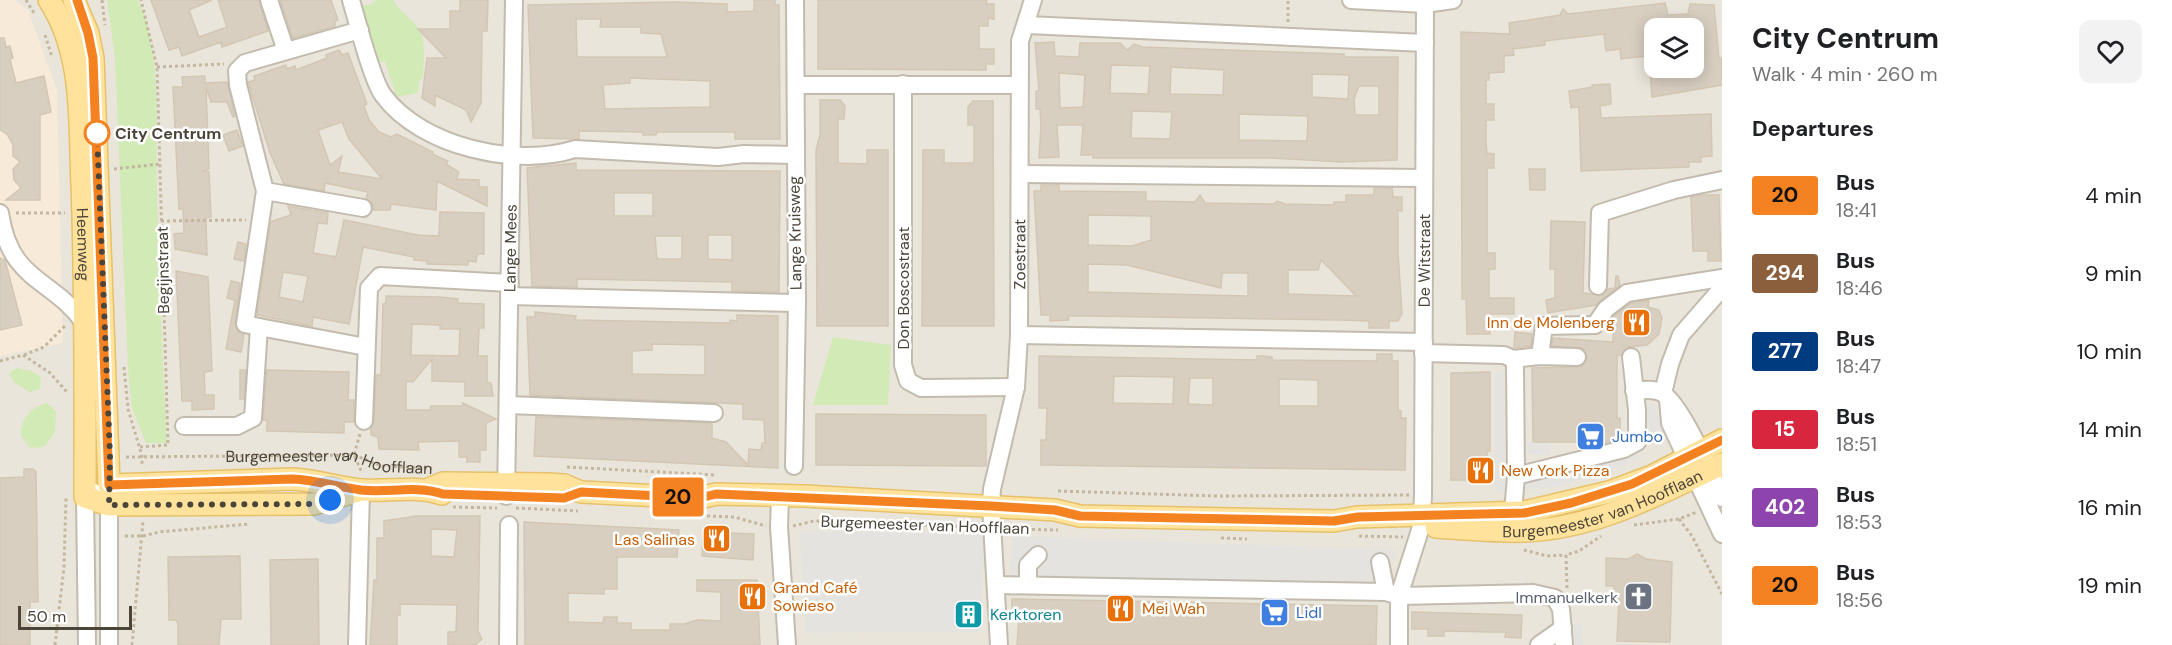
<!DOCTYPE html>
<meta charset="utf-8">
<style>
:root{--surface:#fff;--page:#f2f2f2;--text:#202124;--muted:#757577}
body{margin:0;font-family:"DM Sans",sans-serif;background:var(--page);color:var(--text);height:100vh;display:flex;flex-direction:column;font-size:22px;white-space:nowrap}
*{box-sizing:border-box;margin:0}
p{font-size:20px;color:var(--muted)}
.icon{flex:none;width:33px;height:33px;fill:none;stroke:currentColor;stroke-width:2;stroke-linecap:round;stroke-linejoin:round}
.map{position:relative;flex:1;overflow:hidden}
.side{display:flex;flex-direction:column;background:var(--surface);width:450px}
.side>*{flex:none}
.badge{padding:0 12px;border-radius:4px;font-size:21px;line-height:39px}
.tools{position:absolute;left:1644px;top:18px;display:grid;gap:12px}
.tools a{display:grid;place-items:center;width:60px;height:60px;border-radius:12px;background:var(--surface);box-shadow:0 3px 15px #0003;font-size:30px}
.scale{position:absolute;left:18px;bottom:15px;width:114px;box-sizing:border-box;padding-left:6px;border:3px solid #4b4439;border-top:0;font-size:16px;line-height:21px;white-space:nowrap;color:#4b4439;-webkit-text-stroke:4px #fff;paint-order:stroke}
.you{position:absolute;width:30px;height:30px;margin:-15px;border:4px solid #fff;border-radius:50%;background:#1a73e8;box-shadow:0 0 0 9px #1a73e833}
.map>.badge{position:absolute;translate:-50% -50%;box-shadow:0 0 0 3px #fff}
h2{padding:0 30px;font-size:22px;line-height:54px}
.round{display:grid;place-items:center;flex:none;width:63px;height:63px;border-radius:12px;background:var(--page)}
.headline{display:flex;align-items:center;justify-content:space-between;height:102px;padding:0 30px}
h1{font-size:28px;font-weight:800;line-height:45px}
ul{padding:0;list-style:none}
li{display:flex;align-items:center;gap:18px;height:78px;padding:0 30px}
li div{flex:1}
li b{display:block;font-size:22px}
li em{font-style:normal}
li .badge{min-width:66px;font-weight:700;text-align:center}
main{display:flex;flex:1;min-height:0}
.map>svg:first-child{display:block}
.residential{fill:#eae5da;fill-rule:evenodd}
.commercial{fill:#f7ead8}
.green{fill:#d2eab5}
.parking{fill:#e5e3e0}
.building{fill:#d8cfc1;stroke:#d3c7b4;stroke-width:1.5;fill-rule:evenodd}
.lines{fill:none;stroke-linecap:round;stroke-linejoin:round}
.minor-casing{stroke:#c2bbae;stroke-width:20}
.major-casing{stroke:#e6c16a;stroke-width:24}
.path{stroke:#c4b79f;stroke-width:3;stroke-dasharray:3 3;stroke-linecap:butt}
.minor{stroke:#fff;stroke-width:16}
.major{stroke:#ffe39c;stroke-width:21}
.line-casing{stroke:#fff;stroke-width:14}
.line{stroke:#f58220;stroke-width:9}
.walk{stroke:#4b4439;stroke-width:6;stroke-dasharray:0 10.8}
.stop-dot{fill:#fff;stroke:#f58220;stroke-width:3}
.labels{text-anchor:middle;dominant-baseline:central;stroke-width:5;stroke-linejoin:round;paint-order:stroke}
.stop-label{font-size:16px;font-weight:bold;fill:#4b4439;stroke:#fff;text-anchor:start}
.street-label{font-size:16px;fill:#4b4439;stroke:#fff}
.food-label{font-size:16px;fill:#c56008;stroke:#fff;text-anchor:start}
.shop-label{font-size:16px;fill:#366cbe;stroke:#fff;text-anchor:start}
.worship-label{font-size:16px;fill:#5b616d;stroke:#fff;text-anchor:end}
.culture-label{font-size:16px;fill:#0d838f;stroke:#fff;text-anchor:start}
</style>
<main>
<div class="map">
<svg width="1722" height="645" viewBox="0 0 1722 645">
<rect width="100%" height="100%" fill="#f6f3ec"/>
<path class="residential" d="M0 0H1722V645H0ZM1654 28H1694V68H1654Z"/>
<path class="commercial" d="M0 0H14L28 10 57 90 63 343 0 356Z"/>
<path class="green" d="M107 0H138C163 52 155 129 157 186 159 272 162 357 167 443H146L132 408 128 369 115 58Z
M377 0H393C399 11 408 16 416 25 428 37 423 63 423 78L419 81 418 93 397 97 385 62H371L360 5H370Z
M833 337 891 345 888 405H813Z
M16 368 32 371 41 377 40 389 30 392 15 383 9 374Z
M47 403 56 412 55 432 44 447 30 448 21 436C20 420 31 406 47 403Z"/>
<path class="parking" d="M1504 372 1505 491H1495L1494 373Z
M1654 402 1666 441 1655 445 1643 406Z
M1527 443H1550V455L1527 454Z
M1635 449 1639 458 1618 468 1560 486 1526 490V479L1595 465Z
M800 531 985 535 979 632 806 633Z
M1013 536 1398 550 1377 587 1009 579Z
M1581 623 1583 645H1571L1569 624Z"/>
<path class="building" d="M151 0H212L189 10 199 37 227 27 218 0H259L268 31 222 47 221 42 182 56 179 47 169 50Z
M280 0H331L338 20 335 21V26L293 38Z
M460 0H488L487 31H482L481 103 471 122 466 110 435 95V106L422 98 427 58H446L418 29H450V11H460Z
M754 0H775V5H779L780 139H735V132H657L656 135H643V132L579 131V139L533 138 528 5 675 2 727 4V12L754 11ZM576 19H601L600 27H641V33L661 34 667 57H577ZM630 78 710 81V107L605 109 603 85 630 83Z
M818 0H987L986 4H994V19L988 18V26H979V49H994V64H986V70L818 69Z
M1665 3 1668 15 1688 14 1690 4 1714 5 1719 59 1722 58V85L1652 97 1650 68H1694V28H1654V55L1621 59 1620 49 1606 51 1604 34 1545 41V45L1513 49 1514 55 1504 56V72L1489 73V80H1486V104H1494V120H1486V143L1487 153 1494 154V168H1487V253H1495V269H1489V298H1514V314H1490V334H1467L1466 299H1462V284L1461 32 1510 34 1509 23 1560 15 1563 9 1568 14Z
M0 38H4L6 47 10 46 13 58 10 59 16 83 44 76 51 112 40 115V200H6L21 188 14 180 13 169 20 162 13 156V145L7 134 0 130Z
M1054 42 1055 56 1079 57 1080 43H1120L1127 50 1134 44 1143 47 1344 54V57H1398L1397 160 1343 162 1268 158H1093V155H1081L1083 125H1057L1059 157 1039 158 1041 126 1040 109H1036V91H1039L1035 43ZM1111 65 1150 66 1148 94 1110 93ZM1171 67 1224 70 1223 95 1170 94ZM1059 73 1085 75 1083 107 1060 108ZM1312 74 1349 75 1348 99 1312 97ZM1359 86H1379V115H1355L1354 99ZM1132 111 1172 112 1170 139 1131 138ZM1239 114 1308 116 1307 141 1239 140Z
M339 50 342 55 348 53 367 104 364 106 369 120 379 132 391 137 397 134 433 152 432 154 448 161 446 164 459 172 456 179 479 180V187H487V206L437 181 436 210 391 204 390 210H373V204L366 198 368 192 325 183 324 191 284 184 270 153 248 82 255 80 254 76 286 65 287 69 295 66 296 70 327 58 326 55ZM342 122 349 139 382 179 338 172 342 156 330 165 318 130Z
M205 76V83L227 82 235 116 233 117 227 102H211L206 87 209 169 203 171 209 172 211 217 206 218 207 255 175 249 174 234 184 233 183 209H179L173 87H183L182 77Z
M1610 84 1611 104 1600 106 1601 118 1711 114 1712 156 1701 157V162H1689V167L1581 171 1579 107 1571 108 1569 91 1593 87 1592 85Z
M820 100H840L845 106 844 119H838V163L867 164V150H888V326H817L816 150 820 135Z
M973 101H993L994 326H922L923 150H944V163H974V125H968V107Z
M237 130 243 146 229 151 223 135Z
M576 163V170L780 171 779 292 732 291V282L577 279V287L532 286 527 168ZM614 193H653V216H614ZM708 235H732V260L708 259ZM655 236H682V259H657Z
M1529 169H1545V190H1530Z
M1041 185H1059V191L1146 192V201L1195 202 1200 195 1205 203 1274 204 1277 201 1285 204 1334 205V202H1346V195H1374V188H1392L1393 197H1402V211L1398 210V252L1402 314 1398 321H1389V328H1369V321L1340 320 1087 316H1068L1069 320 1050 321V315H1041L1034 191H1041ZM1088 215 1151 216V240L1132 246 1088 245ZM1321 260 1330 269 1356 296 1288 294V270H1318ZM1088 264 1127 265 1221 288 1222 273H1248V296L1088 292Z
M1701 195H1719L1721 261H1708V251H1693L1691 197Z
M288 206 328 213 327 224 318 223 313 253 336 257 344 220 418 235 439 236 440 212 484 213V254H477L476 262 468 261V265L427 264V261L414 260V257L363 247 349 324 313 317 312 326 257 315 270 225 272 221 291 215ZM283 272 308 276 303 302 279 297Z
M1551 221 1585 222 1583 293 1602 295 1608 289 1615 288 1616 276H1618L1620 285 1596 305 1548 313 1546 300 1555 298V269H1550Z
M238 242 246 244 244 261 234 259Z
M0 258 5 260 22 325 0 330Z
M176 271 208 277 212 371 204 372 205 395H214V409L192 410V401H182Z
M231 281 240 283 235 323 238 332 244 335 241 352 226 349 235 300 227 298Z
M386 296 440 297 458 299V303L484 304V328H479L478 356H487V382L491 383 493 396H465V382L432 381V359L413 382 406 381V410H430L431 406H462L463 403 496 419 486 423V450H480V462H467V457H459V441L418 442 419 450 379 449 378 437 371 435V429L374 421 376 375H381L383 304 386 303ZM412 324 440 325V329H460L459 356 411 355Z
M1649 300 1648 307 1659 310 1662 318 1659 334 1647 345 1629 347 1621 355H1617V418H1620V439L1610 442H1533L1532 368 1577 367 1582 366 1587 358 1582 348 1552 346 1553 338 1613 342 1614 316 1631 303Z
M535 312 576 316 575 320 730 323V320L737 321V315L778 316V468L534 456 536 417 712 423V438L726 442 748 465 749 449 761 450 762 443H765L764 420 743 419V404L530 395 527 317H535ZM652 344 705 345V375L632 374V351L652 350Z
M1515 332 1532 334 1531 346 1514 348Z
M1377 354H1392V361H1398V411H1401V418H1406L1405 470 1041 465V440H1046L1047 408H1039V356L1257 360V356H1264L1272 357V360L1377 361ZM1114 376 1174 377 1173 404 1113 403ZM1190 378H1213V405L1188 404ZM1279 379 1318 380V406H1279Z
M240 370H246L244 399H240Z
M267 370 349 372 348 400H354V422H344V433L267 431V420H263Z
M1490 372V451H1487V480H1451V373Z
M816 414 986 415V466L816 465Z
M24 469H33L36 472 38 602H30V645H0V478L24 477Z
M416 516H480L478 631 482 639 475 645H448V632H456L457 605 400 604V615H397V645H370L374 580H377V538H384V521ZM431 529 457 530 454 557 431 556Z
M524 522 679 530 677 557H617V589H604V594L568 593V622L603 623 604 617H617V623H631V630H670V624H684L697 620 721 621V592L697 591V580H757L760 645H525Z
M703 532 754 534 753 560 702 556Z
M1637 554 1646 559 1672 562 1670 642 1617 641 1619 599H1613L1614 586H1606V558L1628 559Z
M240 556 241 619H221L219 645H178V623L176 620H169L168 557Z
M318 559 319 645H271L270 560Z
M1012 599 1377 606 1376 645H1017L1019 619H1012Z
M1412 612 1522 615 1521 638 1505 637 1506 632H1490L1444 631V636H1428V629H1412Z"/>
<g class="lines">
<defs>
<g id="minor">
<path d="M269 0 286 51"/>
<path d="M351 0C357 21 372 80 383 95 421 147 517 168 575 149L718 157 744 154 794 155"/>
<path d="M1351 0 1425 4 1453 0"/>
<path d="M1027 25 1425 43"/>
<path d="M903 84V365L908 381 921 388 1016 387"/>
<path d="M797 85H1019"/>
<path d="M1021 174 1424 178"/>
<path d="M265 191 363 208"/>
<path d="M0 213C10 283 52 277 85 324"/>
<path d="M1598 286 1600 213 1674 190 1722 180"/>
<path d="M509 296 797 303"/>
<path d="M259 327 366 347"/>
<path d="M1019 335 1424 342"/>
<path d="M1423 353 1504 355 1513 359 1540 356 1577 357"/>
<path d="M1540 356 1544 326 1595 325 1606 309 1627 293 1722 278"/>
<path d="M1513 359 1515 365 1516 476"/>
<path d="M1634 391C1643 390 1654 388 1662 393 1681 403 1712 476 1722 498"/>
<path d="M1663 393 1670 364 1681 335 1722 288"/>
<path d="M1668 399 1670 423 1722 534"/>
<path d="M508 405 714 413"/>
<path d="M364 421 369 288 380 276 510 283"/>
<path d="M184 426H237L253 418 259 327 245 324 265 191 238 85 237 71 245 63 360 30"/>
<path d="M794 466 797 303 795 0"/>
<path d="M109 495V645"/>
<path id="s2" d="M506 496 514 0"/>
<path d="M780 496 779 527 787 645"/>
<path d="M1513 513 1516 476 1624 449 1637 442V410L1631 357"/>
<path d="M1380 562 1386 592"/>
<path d="M997 585 1386 592 1399 596 1533 593 1555 598 1561 609 1564 645"/>
<path d="M1028 585V565L1038 555"/>
<path d="M87 645 85 497 94 492"/>
<path d="M357 645 361 490"/>
<path d="M508 645 509 525"/>
<path id="s3" d="M999 645 991 506 992 489 1016 387 1019 335 1020 41 1033 0"/>
<path id="s4" d="M1399 645V596L1421 527 1423 496 1425 4"/>
<path d="M1539 645 1563 628"/>
</g>
<g id="major">
<path id="s5" d="M49 0C85 55 79 124 82 186 86 290 85 393 85 497L109 505 314 504 361 490"/>
<path d="M74 0 88 33 93 58 109 485 292 479C316 480 339 488 362 490 389 492 417 485 442 494"/>
<path d="M429 489 443 483 548 484 564 485 581 492 700 498 716 494 804 496 1055 510 1080 516 1334 521 1357 517 1524 512 1609 492 1652 476 1722 440"/>
<path id="s6" d="M1436 527C1464 529 1494 532 1523 531 1595 529 1659 494 1722 464"/>
</g>
</defs>
<use href="#minor" class="minor-casing"/>
<use href="#major" class="major-casing"/>
<g class="path">
<path d="M26 0 34 13"/>
<path d="M102 0 105 25"/>
<path d="M1288 22V0"/>
<path d="M45 35 52 57"/>
<path d="M157 67 224 64"/>
<path d="M114 169 160 164"/>
<path d="M16 213H65"/>
<path d="M161 221 246 220"/>
<path d="M24 355 44 347 66 325"/>
<path d="M0 361 23 355 50 373 67 392"/>
<path d="M124 367 128 409 142 456V466"/>
<path d="M360 434 354 455 362 473"/>
<path d="M140 447 168 445 157 67 141 0"/>
<path id="s1" d="M126 457 354 455 382 466 432 468"/>
<path d="M567 467 716 475"/>
<path d="M1058 491 1217 496 1409 495"/>
<path d="M453 507 497 508"/>
<path d="M516 508 578 511"/>
<path d="M707 516 734 517 766 526"/>
<path d="M1679 519 1692 536 1722 594"/>
<path d="M1634 525 1679 519 1697 512"/>
<path d="M793 526 814 521 978 527"/>
<path d="M1008 529 1058 530"/>
<path d="M125 536H143L159 532 249 524"/>
<path d="M1359 536 1403 537"/>
<path d="M1221 538 1247 539"/>
<path d="M1524 550 1547 556 1566 555"/>
<path d="M1567 588 1566 555 1579 551 1601 536"/>
<path d="M55 645 64 567 66 498"/>
<path d="M132 645 143 521"/>
</g>
<use href="#minor" class="minor"/>
<use href="#major" class="major"/>
</g>
<g class="lines">
<defs>
<path id="line" d="M77 0 88 33 93 58 109 485 292 479C316 480 338 487 361 490 389 493 416 485 443 494L564 498 581 492 700 498 716 494 991 506 1055 510 1080 516 1334 521 1358 517 1524 513 1571 503 1632 484 1722 440"/>
</defs>
<use href="#line" class="line-casing"/>
<use href="#line" class="line"/>
<path class="walk" d="M97 133 110 456 109 505 314 504 330 500"/>
</g>
<defs>
<symbol id="restaurant-square" viewBox="-11 -11 22 22"><rect x="-9" y="-9" width="18" height="18" rx="4" fill="#e8710a" stroke="#fff"/><path d="M-5-6h1v4h1v-4h1v4h1v-4h1v5L-1.5 .5V6h-2V.5L-5-1ZM5-6V6H3V1.5H1.5Q1.5-4 5-6Z" fill="#fff"/></symbol>
<symbol id="supermarket-square" viewBox="-11 -11 22 22"><rect x="-9" y="-9" width="18" height="18" rx="4" fill="#3f7fe0" stroke="#fff"/><path d="M-6-5.5h2.5l.6 2H6L4.5 2H-2.5L-4.4-4H-6ZM-1.5 3.2a1.3 1.3 0 1 0 .1 0ZM3 3.2a1.3 1.3 0 1 0 .1 0Z" fill="#fff"/></symbol>
<symbol id="church-square" viewBox="-11 -11 22 22"><rect x="-9" y="-9" width="18" height="18" rx="4" fill="#6b7280" stroke="#fff"/><path d="M-1.2-6h2.4v3.5h3.3v2.4h-3.3V6h-2.4V-.1h-3.3v-2.4h3.3Z" fill="#fff"/></symbol>
<symbol id="building-square" viewBox="-11 -11 22 22"><rect x="-9" y="-9" width="18" height="18" rx="4" fill="#0f9aa8" stroke="#fff"/><path d="M-4-6H4V6H1V3H-1V6H-4ZM-2.5-4.3h1.7v1.8h-1.7ZM.8-4.3h1.7v1.8H.8ZM-2.5-1h1.7V.8h-1.7ZM.8-1h1.7V.8H.8Z" fill="#fff"/></symbol>
</defs>
<g fill-rule="evenodd">
<use href="#restaurant-square" x="1620" y="306" width="33" height="33"/>
<use href="#supermarket-square" x="1574" y="420" width="33" height="33"/>
<use href="#restaurant-square" x="1464" y="454" width="33" height="33"/>
<use href="#restaurant-square" x="700" y="522" width="33" height="33"/>
<use href="#restaurant-square" x="736" y="580" width="33" height="33"/>
<use href="#church-square" x="1622" y="580" width="33" height="33"/>
<use href="#restaurant-square" x="1104" y="592" width="33" height="33"/>
<use href="#supermarket-square" x="1258" y="596" width="33" height="33"/>
<use href="#building-square" x="952" y="598" width="33" height="33"/>
</g>
<circle class="stop-dot" cx="97" cy="133" r="12"/>
<g class="labels">
<g class="stop-label">
<text x="115" y="133">City Centrum</text>
</g>
<g class="street-label">
<text transform="translate(795 233) rotate(-91)">Lange Kruisweg</text>
<text stroke="none"><textPath href="#s5" startOffset="250">Heemweg</textPath></text>
<text stroke="none"><textPath href="#s2" startOffset="248">Lange Mees</textPath></text>
<text stroke="none"><textPath href="#s3" startOffset="394">Zoestraat</textPath></text>
<text stroke="none"><textPath href="#s4" startOffset="388">De Witstraat</textPath></text>
<text transform="translate(163 270) rotate(-91)">Begijnstraat</text>
<text transform="translate(903 288) rotate(-90)">Don Boscostraat</text>
<text stroke="none"><textPath href="#s1" startOffset="204">Burgemeester van Hoofflaan</textPath></text>
<text stroke="none"><textPath href="#s6" startOffset="171">Burgemeester van Hoofflaan</textPath></text>
<text transform="translate(925 525) rotate(2)">Burgemeester van Hoofflaan</text>
</g>
<g class="food-label">
<text x="1615" y="322" text-anchor="end">Inn de Molenberg</text>
<text x="1501" y="470">New York Pizza</text>
<text x="695" y="539" text-anchor="end">Las Salinas</text>
<text x="773" y="587">Grand Café<tspan x="773" dy="18">Sowieso</tspan></text>
<text x="1142" y="608">Mei Wah</text>
</g>
<g class="shop-label">
<text x="1612" y="436">Jumbo</text>
<text x="1296" y="612">Lidl</text>
</g>
<g class="worship-label">
<text x="1618" y="597">Immanuelkerk</text>
</g>
<g class="culture-label">
<text x="990" y="614">Kerktoren</text>
</g>
</g>
</svg>
<div class="tools">
<a><svg class="icon" aria-label="layers" viewBox="0 0 24 24"><path d="M12 4l9 5-9 5-9-5zM3 14l9 5 9-5"/></svg></a>
</div>
<div class="scale">50 m</div>
<div class="you" style="left:330px;top:500px"></div>
<b class="badge" style="left:678px;top:497px;background:#f58220;color:#111">20</b>
</div>
<section class="side">
<div class="headline"><div><h1>City Centrum</h1><p>Walk · 4 min · 260 m</p></div><a class="round"><svg class="icon" aria-label="heart" viewBox="0 0 24 24"><path d="M12 20l-8-8c-3-5 5-10 8-4 3-6 11-1 8 4z"/></svg></a></div>
<h2>Departures</h2>
<ul>
<li><span class="badge" style="background:#f58220;color:#111">20</span><div><b>Bus</b><p>18:41</p></div><em>4 min</em></li>
<li><span class="badge" style="background:#8b5e3c;color:#fff">294</span><div><b>Bus</b><p>18:46</p></div><em>9 min</em></li>
<li><span class="badge" style="background:#003b80;color:#fff">277</span><div><b>Bus</b><p>18:47</p></div><em>10 min</em></li>
<li><span class="badge" style="background:#d7263d;color:#fff">15</span><div><b>Bus</b><p>18:51</p></div><em>14 min</em></li>
<li><span class="badge" style="background:#8e44ad;color:#fff">402</span><div><b>Bus</b><p>18:53</p></div><em>16 min</em></li>
<li><span class="badge" style="background:#f58220;color:#111">20</span><div><b>Bus</b><p>18:56</p></div><em>19 min</em></li>
</ul>
</section>
</main>
